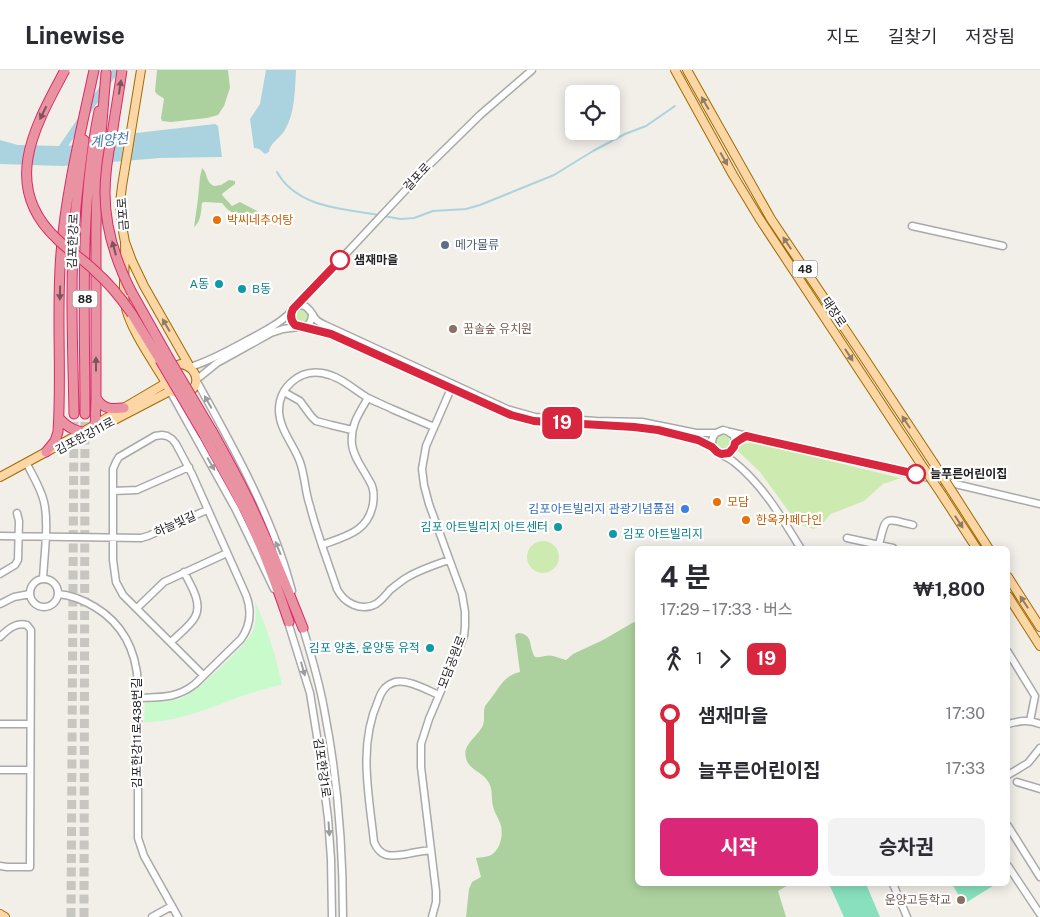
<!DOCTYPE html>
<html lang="ko">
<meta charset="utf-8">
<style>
:root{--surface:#fff;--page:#f2f2f3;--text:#2b2b33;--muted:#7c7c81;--line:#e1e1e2;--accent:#db2777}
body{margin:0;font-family:"Public Sans","Noto Sans KR",sans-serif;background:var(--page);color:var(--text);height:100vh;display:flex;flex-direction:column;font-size:19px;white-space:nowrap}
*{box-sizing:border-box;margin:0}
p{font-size:16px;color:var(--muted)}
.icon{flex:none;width:28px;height:28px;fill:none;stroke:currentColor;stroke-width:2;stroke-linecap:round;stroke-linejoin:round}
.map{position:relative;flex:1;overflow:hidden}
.panel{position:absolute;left:635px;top:476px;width:375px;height:340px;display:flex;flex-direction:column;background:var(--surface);border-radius:8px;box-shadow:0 2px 12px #0003}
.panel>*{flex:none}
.badge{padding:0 10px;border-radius:8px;font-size:18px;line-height:32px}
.buttons{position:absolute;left:565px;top:15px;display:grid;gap:10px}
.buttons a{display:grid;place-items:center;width:55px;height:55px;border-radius:8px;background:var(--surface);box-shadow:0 2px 12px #0003;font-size:25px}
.map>.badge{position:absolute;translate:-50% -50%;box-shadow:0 0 0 2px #fff}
.legs{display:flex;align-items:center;gap:8px;height:55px;padding:0 25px;font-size:16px}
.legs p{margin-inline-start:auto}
.headline{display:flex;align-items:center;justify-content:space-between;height:85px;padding:0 25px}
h1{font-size:28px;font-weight:700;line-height:38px}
.action{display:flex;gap:10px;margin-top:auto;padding:10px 25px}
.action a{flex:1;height:58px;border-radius:8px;background:var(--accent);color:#fff;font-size:20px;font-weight:700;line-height:58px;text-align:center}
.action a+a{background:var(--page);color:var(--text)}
ul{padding:0 25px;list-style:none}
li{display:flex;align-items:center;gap:18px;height:55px;font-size:19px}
li i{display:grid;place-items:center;width:8px;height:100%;margin:0 6px;background:currentColor}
li i::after{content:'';width:12px;height:12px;margin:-6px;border:4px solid;border-radius:50%;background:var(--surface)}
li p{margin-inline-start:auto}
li:first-child i{background:linear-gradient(#0000 50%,currentColor 0)}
li:last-child i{background:linear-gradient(currentColor 50%,#0000 0)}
header{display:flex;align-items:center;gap:30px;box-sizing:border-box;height:70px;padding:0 25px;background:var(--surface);border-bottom:1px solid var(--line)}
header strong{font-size:24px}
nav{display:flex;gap:28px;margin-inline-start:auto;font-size:18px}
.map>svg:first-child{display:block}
.grass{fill:#cdebb0}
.forest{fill:#add19e}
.park{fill:#c8facc}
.pitch{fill:#88e0be}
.water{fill:#aad3df}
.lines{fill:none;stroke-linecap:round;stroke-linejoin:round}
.stream{stroke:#aad3df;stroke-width:2}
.highway-tunnel{stroke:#c8c6c1;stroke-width:9;stroke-dasharray:9 4.5;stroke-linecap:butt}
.minor-casing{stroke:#a9a9a9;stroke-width:9}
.major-casing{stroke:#a06b00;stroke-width:10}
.highway-casing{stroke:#dc2a67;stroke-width:11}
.minor{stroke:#fff;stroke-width:6}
.major{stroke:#fcd6a4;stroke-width:8}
.highway{stroke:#e892a2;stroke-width:9}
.major-bridge-casing{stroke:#a06b00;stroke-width:10;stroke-linecap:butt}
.highway-bridge-casing{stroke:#dc2a67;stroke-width:11;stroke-linecap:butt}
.major-bridge{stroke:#fcd6a4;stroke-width:8}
.highway-bridge{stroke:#e892a2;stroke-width:9}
.oneway{fill:#7b545c}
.oneway2{fill:#8f7c63}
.oneway3{fill:#9c9c9c}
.line-1-casing{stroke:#fff;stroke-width:11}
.line-1{stroke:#d7263d;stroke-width:8}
.food-dot{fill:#e8710a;stroke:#fff;stroke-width:2}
.service-dot{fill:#5c6f8a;stroke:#fff;stroke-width:2}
.stop-1-dot{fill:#fff;stroke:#d7263d;stroke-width:2.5}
.culture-dot{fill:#0f9aa8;stroke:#fff;stroke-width:2}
.education-dot{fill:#8d6e63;stroke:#fff;stroke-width:2}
.shop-dot{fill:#3f7fe0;stroke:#fff;stroke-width:2}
.labels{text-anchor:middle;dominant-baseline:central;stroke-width:4.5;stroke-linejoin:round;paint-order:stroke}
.shield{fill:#fff;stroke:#646464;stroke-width:1}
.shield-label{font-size:11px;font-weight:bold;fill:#222}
.street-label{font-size:12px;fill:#222;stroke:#fff}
.food-label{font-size:12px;fill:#c56008;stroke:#fff;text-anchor:start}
.service-label{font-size:12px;fill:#4e5e75;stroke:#fff;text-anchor:start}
.stop-label{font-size:12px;font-weight:bold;fill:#222;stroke:#fff;text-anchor:start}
.culture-label{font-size:12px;fill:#0d838f;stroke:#fff;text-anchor:end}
.education-label{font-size:12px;fill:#785e54;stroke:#fff;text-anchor:start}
.shop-label{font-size:12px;fill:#366cbe;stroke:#fff;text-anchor:end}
.water-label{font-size:14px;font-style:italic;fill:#4a7aab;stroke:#fff}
</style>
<header>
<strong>Linewise</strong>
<nav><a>지도</a><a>길찾기</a><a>저장됨</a></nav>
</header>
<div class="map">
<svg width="1040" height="847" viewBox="0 0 1040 847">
<rect width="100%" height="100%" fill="#f2efe9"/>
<path class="grass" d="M295 246a7 7 0 1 1 14 0a7 7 0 1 1-14 0Z
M716 372a7 7 0 1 1 14 0a7 7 0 1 1-14 0Z
M752 372 901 408 883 414 864 431 831 444 821 455 814 459 798 454 760 402 738 381 737 375Z
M527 487a16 16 0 1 1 32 0a16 16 0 1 1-32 0Z"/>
<path class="forest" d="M157 0H228L230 18 224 36 218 45 207 48 171 52 162 51 161 48 164 29C162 26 157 26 155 21Z
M202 98C208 103 205 112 214 116L221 115 229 110 235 111V114L223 123 222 125 232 136 240 132 259 142 254 156 252 152V147L247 143 234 144 227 139 222 133 204 132 202 133C201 141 201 152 194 157L198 129 200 107Z
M634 552 638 553V814H790L778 821 786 847H466L469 819 472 812 481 807 476 788C482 787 487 787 491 785 501 779 504 763 500 753 498 747 494 742 493 736 491 728 493 720 489 713 484 702 469 701 466 688 462 674 478 667 483 655 485 649 483 642 485 636 487 633 490 630 492 627 501 615 504 606 520 602L515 565 518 563C534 564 528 576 535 587 542 588 547 584 553 586 558 587 561 589 566 590L573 584 603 570Z"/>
<path class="park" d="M255 531C267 558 276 586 282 615 235 623 193 652 144 652L145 634 146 632C157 631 169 632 180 629 195 624 246 576 253 561 257 551 256 541 255 531Z"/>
<path class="pitch" d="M829 814H866L880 847H844Z
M952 814H996L967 832 962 831Z"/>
<path class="water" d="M112 0H123L115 7 68 76 136 63 215 54 218 56 222 87 160 88 63 96 0 94V70L18 75 59 76 109 3Z
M266 0H296C295 19 295 43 285 60 281 67 269 74 269 82L265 84 259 79 254 78 250 49 260 34Z"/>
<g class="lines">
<path class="stream" d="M277 102C297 138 344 139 379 145
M384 146 400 149 414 148 433 141 466 139 480 135 554 105 593 81 625 64 646 56 675 36"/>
<path class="highway-tunnel" d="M71 847 74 344
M84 847 85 344"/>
<defs>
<path id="minor" d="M912 156 1003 176
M296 237 429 95 480 45 532 0
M312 245C310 269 280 252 294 239 303 230 309 239 313 245 315 250 320 253 325 255L507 339 535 347 596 351 642 352 696 363H716L723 360 727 361 733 365 735 369V377C731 382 727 384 721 384
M303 257 321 261 360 276
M190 297C211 291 229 280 248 270 263 262 279 254 291 242
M170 321 236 440 274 519
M284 322 300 331 311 346 316 351 331 355 352 360
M501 341C519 348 537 352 557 353
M597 355C637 357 676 359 713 377
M434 357C420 351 406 345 392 339 384 335 376 332 368 328 353 319 340 306 322 303 299 299 279 318 279 340 279 359 294 375 300 392 305 406 305 422 310 436 317 464 328 492 337 519 344 533 361 542 376 534 382 530 386 525 390 520 395 516 400 512 406 508 419 500 434 495 449 490
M730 362 951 413 1040 434
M716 363C711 368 711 374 714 380 720 385 728 387 734 392 763 415 782 448 801 479
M28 396C34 408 41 419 44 432 49 453 44 487 43 509
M113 421 137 420 189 397
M0 466 141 468 148 466 207 440
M847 468 893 478V479
M322 475C346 466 368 462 373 434 374 427 374 418 370 412 364 400 353 387 352 374 350 356 359 343 368 328
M879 475C886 445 884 448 913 455
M0 504 15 495 18 490 19 451 17 443
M30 523a14 14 0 1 1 28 0a14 14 0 1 1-28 0Z
M292 521C289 510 286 499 282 488 261 426 228 368 196 310L217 293 271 263 283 259 298 257
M58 524C72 525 83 530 95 537 123 554 136 581 138 613V768L144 786 178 847
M0 534 14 527 30 524
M137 538 164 512 227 483
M287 549 310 623 319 679 328 748 331 789 332 847
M302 555C311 584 320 614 325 644 338 711 343 779 343 847
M0 567C8 559 16 552 27 555L31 560 30 797H7L0 796
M171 572C178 565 191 555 195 547 203 533 190 514 184 502
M1008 582 1035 626 1030 651
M137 628C160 627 176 629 195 614L241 569C251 555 252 541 246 525L192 404 176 374 172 369 167 366 162 365 155 366 119 387 116 392 113 399V490L116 512 123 525 203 605
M0 654H30
M1008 654C1019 651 1029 649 1040 654
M0 700H30
M1008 705 1028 693 1040 678
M1017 712 1040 719
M1008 756 1040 807
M431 780C423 781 415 782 407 784 392 786 381 789 374 772 369 725 358 676 378 631 381 622 385 615 395 612 408 609 427 620 439 625
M1008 796 1040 844
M893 814 907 847
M152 847 172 836
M432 847 436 832V821L421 697V674L429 649 460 576 464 566 465 556V542L462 524 429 434 424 415 422 399 426 376 453 314"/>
<path id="major" d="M141 0 122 116 120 133 122 156 125 172 132 191 144 216 190 297
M675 0 733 105 759 148 919 391
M687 0 771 149 859 280 933 392
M181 294C200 297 202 322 183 323 178 324 174 322 170 321L166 313C168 303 170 296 181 294Z
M99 358 170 321
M0 407 81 363 166 313C153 291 129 258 125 234 122 214 126 192 125 172
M942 425 977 479
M955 426 989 479
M1008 507 1040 557
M1008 526 1040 576
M0 844 5 847"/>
<path id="highway" d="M132 223 168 287
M132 244 160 290
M96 328C104 340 111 339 124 338
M74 344C73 283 70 222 74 161 76 131 80 100 84 70
M85 344C85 244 79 140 99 41
M59 348C68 358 76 362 90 363
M95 360 96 328V160L97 114 106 3
M212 361C227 388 242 415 255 444 272 481 288 520 303 558
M204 365C219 393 235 420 249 449 265 483 277 517 289 552
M46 382 55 371 58 362C62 302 56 242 61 183 66 121 81 61 94 0"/>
</defs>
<use href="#minor" class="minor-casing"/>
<use href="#major" class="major-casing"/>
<use href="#highway" class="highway-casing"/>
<use href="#minor" class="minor"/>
<use href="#major" class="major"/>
<use href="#highway" class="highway"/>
<defs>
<path id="major-bridge" d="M919 391 942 425
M933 392 955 426"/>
<path id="highway-bridge" d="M65 0C35 56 0 116 57 169 69 181 83 189 95 201 110 214 121 228 132 244
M122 0C119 22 115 43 112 65 108 84 105 103 105 123 105 158 116 192 132 223
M168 287 212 361
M160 290 204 365"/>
</defs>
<use href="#major-bridge" class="major-bridge-casing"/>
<use href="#highway-bridge" class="highway-bridge-casing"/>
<use href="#major-bridge" class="major-bridge"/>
<use href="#highway-bridge" class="highway-bridge"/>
</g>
<defs><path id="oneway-solid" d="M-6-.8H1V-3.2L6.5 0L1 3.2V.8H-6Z" transform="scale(1.25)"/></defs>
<g class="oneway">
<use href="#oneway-solid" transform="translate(120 17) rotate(-81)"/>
<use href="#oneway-solid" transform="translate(43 43) rotate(116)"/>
<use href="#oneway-solid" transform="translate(114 178) rotate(-105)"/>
<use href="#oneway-solid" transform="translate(60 223) rotate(91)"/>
<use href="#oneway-solid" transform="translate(96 294) rotate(-90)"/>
</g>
<g class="oneway2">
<use href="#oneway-solid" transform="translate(705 33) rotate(-120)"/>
<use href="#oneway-solid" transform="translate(724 89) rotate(61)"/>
<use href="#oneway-solid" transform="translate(787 173) rotate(-124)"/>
<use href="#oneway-solid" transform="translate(166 255) rotate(-120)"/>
<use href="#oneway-solid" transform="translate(849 285) rotate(57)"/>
<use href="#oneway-solid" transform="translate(906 352) rotate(-123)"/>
<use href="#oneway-solid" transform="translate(959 452) rotate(57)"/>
<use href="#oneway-solid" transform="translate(1024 532) rotate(-123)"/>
</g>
<g class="oneway3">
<use href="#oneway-solid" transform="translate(208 332) rotate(-119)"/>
<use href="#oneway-solid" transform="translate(211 394) rotate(60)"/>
<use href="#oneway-solid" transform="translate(278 478) rotate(-112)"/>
<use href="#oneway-solid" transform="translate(303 599) rotate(74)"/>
<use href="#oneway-solid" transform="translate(329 759) rotate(86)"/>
</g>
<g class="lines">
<defs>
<path id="line-1" d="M340 190 293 239C290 245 290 250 295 255L331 264 511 345 534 351 548 352 634 357 658 360 698 370 712 377 717 382 721 384 729 383 734 377 735 373 741 369 746 366 916 404"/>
</defs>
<use href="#line-1" class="line-1-casing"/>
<use href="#line-1" class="line-1"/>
</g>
<g class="food-dot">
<circle cx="217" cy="150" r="5"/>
<circle cx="717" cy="432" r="5"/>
<circle cx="746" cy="450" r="5"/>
</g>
<circle class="service-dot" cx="445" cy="175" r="5"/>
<g class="stop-1-dot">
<circle cx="340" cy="190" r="9"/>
<circle cx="916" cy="404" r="9"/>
</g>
<g class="culture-dot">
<circle cx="219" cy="214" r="5"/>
<circle cx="242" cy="219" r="5"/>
<circle cx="558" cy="457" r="5"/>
<circle cx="613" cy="464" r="5"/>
<circle cx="430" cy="578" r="5"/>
</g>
<g class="education-dot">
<circle cx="453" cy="259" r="5"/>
<circle cx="961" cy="830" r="5"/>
</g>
<circle class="shop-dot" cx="685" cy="439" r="5"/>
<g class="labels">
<g class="shield">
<rect x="792.5" y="190.5" width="25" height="17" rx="4"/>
<rect x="72.5" y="220.5" width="25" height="17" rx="4"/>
</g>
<g class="shield-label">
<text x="805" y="199">48</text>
<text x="85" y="229">88</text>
</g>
<g class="street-label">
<text transform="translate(417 107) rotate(-47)">걸포로</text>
<text transform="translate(123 144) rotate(-94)">금포로</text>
<text transform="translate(73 171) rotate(-88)">김포한강로</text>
<text transform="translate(834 242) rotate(56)">태장로</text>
<text transform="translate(85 366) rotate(-28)">김포한강11로</text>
<text transform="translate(175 454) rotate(-24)">하늘빛길</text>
<text transform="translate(452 592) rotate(-69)">모담공원로</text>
<text transform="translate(137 663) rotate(-90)">김포한강11로438번길</text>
<text transform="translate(322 698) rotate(82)">김포한강1로</text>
</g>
<g class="food-label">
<text x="227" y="150">박씨네추어탕</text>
<text x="727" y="432">모담</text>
<text x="756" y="450">한옥카페다인</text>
</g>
<g class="service-label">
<text x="455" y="175">메가물류</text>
</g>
<g class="stop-label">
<text x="354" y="190">샘재마을</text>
<text x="930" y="404">늘푸른어린이집</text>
</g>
<g class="culture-label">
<text x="209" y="214">A동</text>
<text x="252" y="219" text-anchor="start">B동</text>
<text x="548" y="457">김포 아트빌리지 아트센터</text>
<text x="623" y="464" text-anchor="start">김포 아트빌리지</text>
<text x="420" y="578">김포 양촌, 운양동 유적</text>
</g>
<g class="education-label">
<text x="463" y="259">꿈솔숲 유치원</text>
<text x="951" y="830" text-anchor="end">운양고등학교</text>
</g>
<g class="shop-label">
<text x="675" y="439">김포아트빌리지 관광기념품점</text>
</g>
<g class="water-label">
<text transform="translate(109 70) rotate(-7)">계양천</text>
</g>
</g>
</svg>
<div class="buttons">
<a><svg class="icon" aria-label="locate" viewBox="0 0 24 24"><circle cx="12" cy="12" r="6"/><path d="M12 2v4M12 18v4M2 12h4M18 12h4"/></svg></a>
</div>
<b class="badge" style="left:562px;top:353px;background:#d7263d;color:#fff">19</b>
<section class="panel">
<div class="headline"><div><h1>4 분</h1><p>17:29 – 17:33 · 버스</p></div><b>₩1,800</b></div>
<div class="legs"><svg class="icon" aria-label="walk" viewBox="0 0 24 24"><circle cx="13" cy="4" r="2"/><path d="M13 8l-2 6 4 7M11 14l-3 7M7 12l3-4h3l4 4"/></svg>1<svg class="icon" aria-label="forward" viewBox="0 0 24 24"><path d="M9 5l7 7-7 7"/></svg><b class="badge" style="background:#d7263d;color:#fff">19</b></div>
<ul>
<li><i style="color:#d7263d"></i><b>샘재마을</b><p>17:30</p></li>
<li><i style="color:#d7263d"></i><b>늘푸른어린이집</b><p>17:33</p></li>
</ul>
<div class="action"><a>시작</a><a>승차권</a></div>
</section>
</div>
